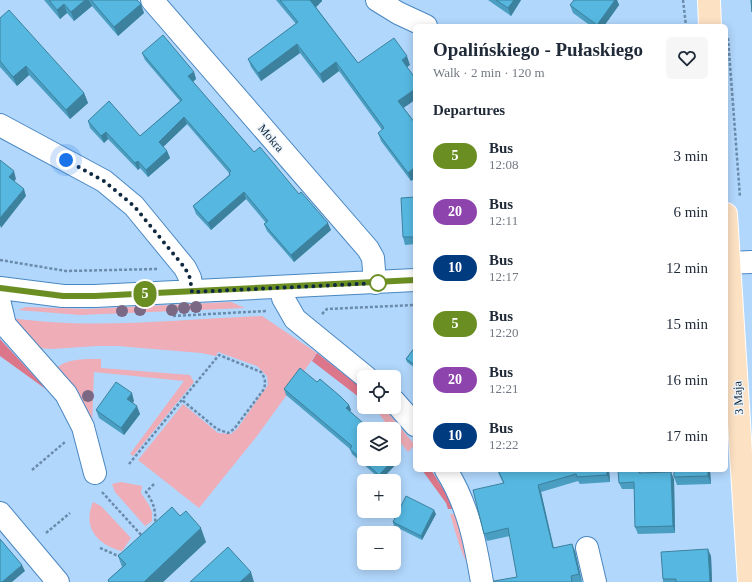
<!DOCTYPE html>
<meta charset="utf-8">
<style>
:root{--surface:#fff;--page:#f6f6f7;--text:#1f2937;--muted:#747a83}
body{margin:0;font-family:"Times New Roman",serif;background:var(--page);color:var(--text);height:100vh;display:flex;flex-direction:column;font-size:15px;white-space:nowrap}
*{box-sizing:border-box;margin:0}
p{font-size:13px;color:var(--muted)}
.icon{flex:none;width:22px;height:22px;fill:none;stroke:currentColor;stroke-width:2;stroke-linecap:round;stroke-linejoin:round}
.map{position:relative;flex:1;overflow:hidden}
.panel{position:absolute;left:413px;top:24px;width:315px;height:448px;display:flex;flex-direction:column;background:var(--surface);border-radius:6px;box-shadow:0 2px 10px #0003}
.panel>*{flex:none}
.badge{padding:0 8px;border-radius:13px;font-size:14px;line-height:26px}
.fabs{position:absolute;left:357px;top:370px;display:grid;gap:8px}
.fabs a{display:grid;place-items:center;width:44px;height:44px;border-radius:6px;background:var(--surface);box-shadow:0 2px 10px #0003;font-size:20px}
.you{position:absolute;width:20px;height:20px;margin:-10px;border:3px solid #fff;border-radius:50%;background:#1a73e8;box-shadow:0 0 0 6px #1a73e833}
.map>.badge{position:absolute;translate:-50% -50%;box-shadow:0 0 0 2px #fff}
h2{padding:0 20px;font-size:15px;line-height:36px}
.round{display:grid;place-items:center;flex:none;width:42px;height:42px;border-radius:6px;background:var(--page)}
.summary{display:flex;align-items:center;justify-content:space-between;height:68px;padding:0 20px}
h1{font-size:19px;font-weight:700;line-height:30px}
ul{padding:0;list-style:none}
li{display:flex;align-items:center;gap:12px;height:56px;padding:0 20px}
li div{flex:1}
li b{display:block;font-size:15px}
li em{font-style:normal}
li .badge{min-width:44px;font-weight:700;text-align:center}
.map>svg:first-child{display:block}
.green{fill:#efadb7}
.forest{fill:#dc768a}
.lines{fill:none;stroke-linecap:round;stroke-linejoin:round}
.minor-casing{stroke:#4a87c1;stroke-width:24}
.major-casing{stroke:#fff;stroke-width:24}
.path{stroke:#6a8baa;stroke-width:2.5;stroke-dasharray:3 2;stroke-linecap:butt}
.minor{stroke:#fff;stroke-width:22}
.major{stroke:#fde1c3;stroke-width:22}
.tree{fill:#7b6884}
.wall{fill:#4a9ec2}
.shaded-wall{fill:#3c819e}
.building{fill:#56b8e1;stroke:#3c819e}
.line-casing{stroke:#fff;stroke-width:9}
.line{stroke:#6b8e23;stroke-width:6}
.walk{stroke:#0f2941;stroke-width:4;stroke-dasharray:0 7.2}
.stop-dot{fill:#fff;stroke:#6b8e23;stroke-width:2}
.labels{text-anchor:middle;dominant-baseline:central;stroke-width:3;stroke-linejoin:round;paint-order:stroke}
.street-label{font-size:12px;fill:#0f2941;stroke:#eef4fa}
</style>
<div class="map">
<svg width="752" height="582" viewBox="0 0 752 582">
<rect width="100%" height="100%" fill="#b1d7fc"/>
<path class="green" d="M231 302 245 308 80 315 18 310 26 307 87 309Z
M262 316 317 353 257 436 199 508 138 460 183 404 218 433 231 434 237 429 268 385 267 376 257 366 218 352 216 356 201 353 118 346H97L51 349 39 348 12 318C93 330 180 319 262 316Z
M101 359V368L190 375 194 382 133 456 130 454 184 381 94 372 92 426 55 369C67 358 86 359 101 359Z
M374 407H383L415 445 408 452 394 434V429H390Z
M121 482 142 486 141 493 149 505 152 512V521L145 526 115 492 112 484Z
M93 502 101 506 131 538 122 551C98 545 82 528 93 502Z
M450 514H455L467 551 468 565C460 551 455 530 450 514Z"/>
<path class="forest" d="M0 339 47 390 0 356Z
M317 353 364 390V401L312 361Z
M422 470H431L449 498 453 509H448L446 503Z"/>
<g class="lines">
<defs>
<path id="minor" d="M152 0 368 249 373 258 375 283
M377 0 398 13 426 26
M0 125 104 181 134 206 185 268 190 278 192 292
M726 263 752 262
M282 287 283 298 295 319 366 377
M0 288 63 296H95L415 280
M0 304 5 325 66 394 83 427 95 473
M394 401 415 425
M446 470C468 505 475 541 482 582
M0 513 58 582
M587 548 595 582"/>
<path id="major" d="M709 0 710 26
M726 214 749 582"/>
</defs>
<use href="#minor" class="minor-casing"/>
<use href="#major" class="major-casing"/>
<path class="path" d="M683 0 686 26
M728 38 740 197
M0 260 66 271 157 269
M322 314 327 309 415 305
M173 316 266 311
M129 464 219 355 261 372C265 378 266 382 264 389L234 429 228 433 217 429 182 400
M32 470 65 442
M154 484 146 492C154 503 156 511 155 524
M102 492 143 537
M46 533 70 513
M100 548 116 555H122"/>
<use href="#minor" class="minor"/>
<use href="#major" class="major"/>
</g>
<g class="tree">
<circle cx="196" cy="307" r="6"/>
<circle cx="184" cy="308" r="6"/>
<circle cx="140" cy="310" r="6"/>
<circle cx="172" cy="310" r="6"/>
<circle cx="122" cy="311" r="6"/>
<circle cx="88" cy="396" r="6"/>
</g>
<path class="wall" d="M44 0H137L144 13 118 36 92 6 74 21 67 13 60 19Z
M276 0H322V1L316 7 358 63 410 65 407 67 404 108 415 123V178L411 181 381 141 378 133 382 130 339 71 323 83 300 53 261 81 251 67 248 59 296 24Z
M488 0H521L511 16Z
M574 0H617L619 5 604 26H591L573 13 570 5Z
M0 18 84 93 88 103 70 119 29 75 17 86 0 67Z
M142 53 194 72 196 79 193 82 254 152 299 194 331 230 294 262 267 231 264 224 266 223 246 199 211 230 196 214 193 206 229 175V173L187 124 163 147 167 151 170 158 148 177 140 168 138 170 108 139 104 143 90 128 88 121 140 136 180 101 145 60Z
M415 197V244L405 245 403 237Z
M415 347V368L407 362 406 359Z
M317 382 349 405 351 410 350 411 400 460 381 480 352 454 350 449 286 395 284 389Z
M134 401 132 403 140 414 124 435 99 418 96 410Z
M497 470H609L610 482 580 484 578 481 541 492 554 548 575 551 582 582H494L517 577 510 536 487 541 484 534 503 483Z
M639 470H640L641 473 674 479 675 533 638 534 635 527 634 489H622L619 483Z
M674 470H710L711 484 677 485 674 477Z
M436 514 422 540 394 526 393 522Z
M180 516 206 542 163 582H109L108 580 122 567 118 556Z
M711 556 712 582H663V579Z"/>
<path class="shaded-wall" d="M85 0H89L92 6 74 21 71 12Z
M310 0H322V1L314 9Z
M514 0H521L511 16 508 8Z
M615 0H617L619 5 604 26H598L597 25Z
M64 4 67 13 60 19 57 10Z
M141 4 144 13 118 36 114 27Z
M297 44 300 53 261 81 258 73Z
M407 56 410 65 405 68 402 60Z
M336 62 339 71 323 83 320 74Z
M26 66 29 75 17 86 13 77Z
M194 72 196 79 191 83 188 76Z
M415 89V100L402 109 398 101Z
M84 93 88 103 70 119 66 110Z
M184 117 187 124 161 149 159 142Z
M106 132 108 139 104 143 101 136Z
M167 151 170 158 148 177 146 170Z
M138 161 140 168 138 170 135 163Z
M415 167V178L411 181 408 173Z
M14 171 16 179 12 184 9 177Z
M24 189 26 196 1 228 0 225V218Z
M244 192 246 199 211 230 208 223Z
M328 223 331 230 294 262 291 255Z
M132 393 134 401 130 407 127 399Z
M349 405 351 410 348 413 346 408Z
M137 406 140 414 124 435 121 428Z
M398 454 400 460 381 480 379 475Z
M607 470H609L610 482 607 475Z
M708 470H710L711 484 708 476Z
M671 472 674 479 675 533 673 526Z
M538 485 541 492 555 555 553 548Z
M434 510 436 514 422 540 421 536Z
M201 528 206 542 163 582H144Z
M572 544 575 551 582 582 579 574Z
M708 549 711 556 712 582H710Z
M22 565 25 571 12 582H2Z
M251 572 254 582H240Z"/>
<path class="building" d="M49 0H85L71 12 64 4 57 10Z
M91 0H137L141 4 114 27Z
M280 0H310L358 63 394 38 407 56 402 60 415 78V89L398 101 415 123V167L408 173 378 133 384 128 336 62 320 74 297 44 258 73 248 59 298 22Z
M496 0H514L508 8Z
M574 0H615L597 25 570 5Z
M751 0H752V12Z
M9 10 84 93 66 110 26 66 13 77 0 61V18Z
M163 35 194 72 188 76 254 152 260 147 299 194 301 192 328 223 291 255 264 224 268 221 244 192 208 223 193 206 230 175 229 173 231 171 184 117 159 142 167 151 146 170 138 161 135 163 106 132 101 136 88 121 109 101 140 136 182 100 142 53Z
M0 160 14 171 9 177 24 189 0 218Z
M415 197V237H403L401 198Z
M415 347V365L406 359Z
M300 368 317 382 320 379 340 396 349 405 346 408 370 429H364V459H394L379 475 350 449 352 446 284 389Z
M116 382 132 393 127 399 137 406 121 428 96 410Z
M394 451 398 454 394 459Z
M498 470H607V475L577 477 576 474 538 485 553 548 572 544 579 574 571 576 572 582H494V581L517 577 508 528 484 534 473 490 504 483Z
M618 470H639V473L671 472 673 526 635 527 634 482 619 483Z
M674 470H708V476L674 477Z
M406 496 434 510 421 536 393 522Z
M172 507 180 516 186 511 201 528 144 582H109L108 580 126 564 118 556Z
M0 539 22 565 2 582H0Z
M228 547 251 572 240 582H190Z
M708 549 710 582H676V579H663L661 552Z"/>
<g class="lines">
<defs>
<path id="line" d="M0 288 63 296H95L415 280"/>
</defs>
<use href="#line" class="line-casing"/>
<use href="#line" class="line"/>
<path class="walk" d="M66 160 104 181 134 206 185 268 190 278 192 292 378 283"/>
</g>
<circle class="stop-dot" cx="378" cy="283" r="8"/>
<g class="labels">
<g class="street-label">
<text transform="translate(271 138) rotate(49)">Mokra</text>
<text transform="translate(738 398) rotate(-93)">3 Maja</text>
</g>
</g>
</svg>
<div class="fabs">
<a><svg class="icon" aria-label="locate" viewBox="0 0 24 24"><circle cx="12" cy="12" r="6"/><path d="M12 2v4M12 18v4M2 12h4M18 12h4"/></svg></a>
<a><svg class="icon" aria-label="layers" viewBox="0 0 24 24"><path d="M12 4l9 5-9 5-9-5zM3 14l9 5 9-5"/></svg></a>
<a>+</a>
<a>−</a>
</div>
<div class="you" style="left:66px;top:160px"></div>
<b class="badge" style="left:145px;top:294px;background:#6b8e23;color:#fff">5</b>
<section class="panel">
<div class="summary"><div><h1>Opalińskiego - Pułaskiego</h1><p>Walk · 2 min · 120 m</p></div><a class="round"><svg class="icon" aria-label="heart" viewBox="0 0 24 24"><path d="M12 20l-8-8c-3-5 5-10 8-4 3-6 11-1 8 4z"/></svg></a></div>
<h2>Departures</h2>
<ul>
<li><span class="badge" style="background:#6b8e23;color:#fff">5</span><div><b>Bus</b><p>12:08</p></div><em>3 min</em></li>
<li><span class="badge" style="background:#8e44ad;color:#fff">20</span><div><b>Bus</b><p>12:11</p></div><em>6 min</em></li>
<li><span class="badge" style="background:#003b80;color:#fff">10</span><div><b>Bus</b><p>12:17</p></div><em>12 min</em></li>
<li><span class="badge" style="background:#6b8e23;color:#fff">5</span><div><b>Bus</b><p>12:20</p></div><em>15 min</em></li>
<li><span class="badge" style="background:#8e44ad;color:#fff">20</span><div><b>Bus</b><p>12:21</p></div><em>16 min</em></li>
<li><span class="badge" style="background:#003b80;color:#fff">10</span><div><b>Bus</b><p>12:22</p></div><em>17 min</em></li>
</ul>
</section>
</div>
